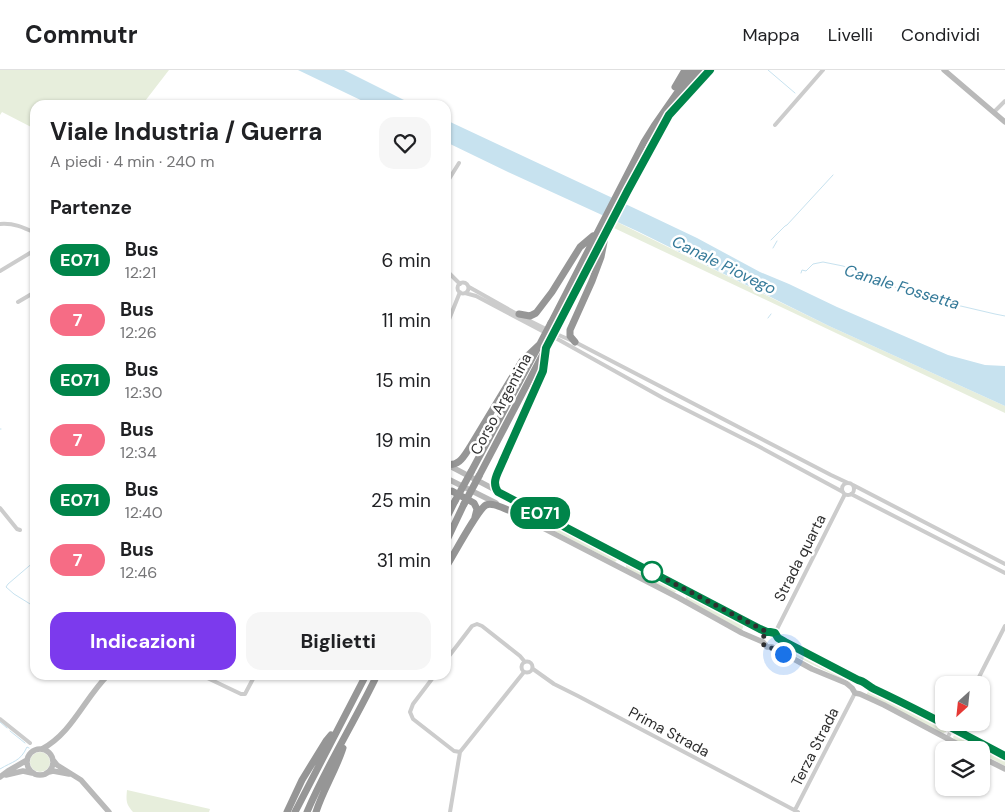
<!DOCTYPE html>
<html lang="it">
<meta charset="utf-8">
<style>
:root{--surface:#fff;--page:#f6f6f6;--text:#202124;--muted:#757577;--line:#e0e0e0;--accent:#7c3aed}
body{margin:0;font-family:"DM Sans",sans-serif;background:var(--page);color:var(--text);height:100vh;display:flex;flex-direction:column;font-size:19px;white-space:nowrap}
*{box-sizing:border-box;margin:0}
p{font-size:16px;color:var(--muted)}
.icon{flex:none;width:28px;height:28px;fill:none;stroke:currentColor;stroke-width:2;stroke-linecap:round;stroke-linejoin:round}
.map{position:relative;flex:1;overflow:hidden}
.drawer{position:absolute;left:30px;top:30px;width:421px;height:580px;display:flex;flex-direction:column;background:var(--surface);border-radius:15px;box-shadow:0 1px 4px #0004}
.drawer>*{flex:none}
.badge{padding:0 10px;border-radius:16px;font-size:18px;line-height:32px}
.needle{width:32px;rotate:207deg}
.tools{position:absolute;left:935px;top:606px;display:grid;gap:10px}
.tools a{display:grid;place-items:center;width:55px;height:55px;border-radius:10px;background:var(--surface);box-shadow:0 1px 4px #0004;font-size:25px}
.you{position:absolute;width:25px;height:25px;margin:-12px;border:4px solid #fff;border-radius:50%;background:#1a73e8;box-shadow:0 0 0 8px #1a73e833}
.map>.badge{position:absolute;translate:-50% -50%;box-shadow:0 0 0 2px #fff}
h2{padding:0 20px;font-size:19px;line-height:45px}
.round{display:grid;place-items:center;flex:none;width:52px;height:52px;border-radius:15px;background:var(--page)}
.overview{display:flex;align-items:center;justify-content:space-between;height:85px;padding:0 20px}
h1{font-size:24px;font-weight:700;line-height:38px}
.button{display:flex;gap:10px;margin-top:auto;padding:10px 20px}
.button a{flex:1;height:58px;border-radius:15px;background:var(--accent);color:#fff;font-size:20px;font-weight:700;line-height:58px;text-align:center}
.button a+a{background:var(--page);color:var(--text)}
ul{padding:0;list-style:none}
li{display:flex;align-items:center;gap:15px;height:60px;padding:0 20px}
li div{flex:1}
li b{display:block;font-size:19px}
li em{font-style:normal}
li .badge{min-width:55px;font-weight:700;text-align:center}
header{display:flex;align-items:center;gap:30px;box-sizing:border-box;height:70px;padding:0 25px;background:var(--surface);border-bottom:1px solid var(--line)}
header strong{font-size:24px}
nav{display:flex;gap:28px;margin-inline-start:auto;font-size:18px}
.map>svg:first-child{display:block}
.green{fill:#e7eedc}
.water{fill:#c7e2ef}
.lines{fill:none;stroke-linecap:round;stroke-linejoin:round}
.stream{stroke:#c7e2ef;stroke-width:1}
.street{stroke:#ccc;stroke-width:4}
.secondary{stroke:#b9b9b9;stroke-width:5.5}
.highway{stroke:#969696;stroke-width:7}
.highway-bridge{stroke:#969696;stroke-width:7}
.line-casing{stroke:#fff;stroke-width:11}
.line{stroke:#00854a;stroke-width:8}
.walk{stroke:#2f2f2f;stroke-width:5;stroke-dasharray:0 9}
.stop-dot{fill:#fff;stroke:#00854a;stroke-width:2.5}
.labels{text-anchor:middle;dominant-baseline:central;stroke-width:5;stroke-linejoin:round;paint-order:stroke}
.street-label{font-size:15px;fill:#2f2f2f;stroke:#fff}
.water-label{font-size:16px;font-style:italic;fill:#357a99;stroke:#fff}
</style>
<header>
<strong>Commutr</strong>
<nav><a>Mappa</a><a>Livelli</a><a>Condividi</a></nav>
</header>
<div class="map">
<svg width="1005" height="742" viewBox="0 0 1005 742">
<rect width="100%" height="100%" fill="#fff"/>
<path class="green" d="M0 0H169L142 35H35V59L2 42 0 45Z
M617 152 829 256 1005 336V343L614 158Z
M536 446H538L617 487V490L615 492 535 451Z
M629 493 676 518 677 521 674 523 626 498V495Z
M689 524 744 555 742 560 686 529V526Z
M781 573 788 576 853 610 850 613 777 577Z
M869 620 887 627 946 658V662L943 663 866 625Z
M955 664H957L1005 689V696L981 683V680H975L954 669 953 667Z
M30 692a10 10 0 1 1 20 0a10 10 0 1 1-20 0Z
M127 720 210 739 209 742H133C126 734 126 731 127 720Z"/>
<path class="water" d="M298 0H344L414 35H371Z
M446 50 636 139 697 168 760 202 789 214 837 237 948 285 985 295 1005 296V336L829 256 637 161 508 102 446 72Z"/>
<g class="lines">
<path class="stream" d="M768 0 795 23
M771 170 785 156 787 155 833 105
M773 178 777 171
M801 203 802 200 806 201 813 194 823 192 843 196 883 213 913 223 935 230 995 244 1005 246
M768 248 771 244
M0 359H1
M35 491 8 514 6 517 14 524 35 537
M0 652 7 658
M10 661 25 673
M0 699C13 691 20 692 27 677L29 678"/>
<path class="street" d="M994 42 1005 31
M775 55 823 0
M446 114 459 93
M0 154C14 153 23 157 35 163
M446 200 460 214
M0 201 35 180
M457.5 218a5.5 5.5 0 1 1 11 0a5.5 5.5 0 1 1-11 0Z
M469 217 524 248 548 260
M465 223 476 226 546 263
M18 232 35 222
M446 257 460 222
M554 263 575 272 831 405 848 413
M552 266 663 328 758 376 843 422
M842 419a6 6 0 1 1 12 0a6 6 0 1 1-12 0Z
M853 415 1005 494
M851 424 1005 503
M0 438 17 459 20 460
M775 563 845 424
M446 590 472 556 477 554 482 556 520 586 525 592
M521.5 597a5.5 5.5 0 1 1 11 0a5.5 5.5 0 1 1-11 0Z
M533 599 554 614 578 626 798 742
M201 605 241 624H245L255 605
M435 605 413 634 410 642 413 649 454 681 460 682
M975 615 1005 556
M0 649 30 673
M947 669 955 652
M795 740 855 623
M450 742 460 682 524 602"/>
<path class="secondary" d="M944 0 1005 52
M446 394 761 559 767 562 775 563 778 568 785 572 798 578 858 610C864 611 868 616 874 619 919 640 962 663 1005 686
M446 408 496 433
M506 439 679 528 742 563 763 572 767 577H772L812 599 846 613 852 618 855 623 860 624 884 635 969 680
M42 679C72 663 84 629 108 605
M27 692a13 13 0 1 1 26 0a13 13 0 1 1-26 0Z
M981 687 1005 699
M53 690 57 695 81 710 109 742
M49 702 53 701 69 704
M6 705 23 701 32 703
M0 707 8 701 27 690"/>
<path class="highway" d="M675 17 685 0
M683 30 710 0
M519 244 530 246 536 243 552 222 580 177 593 166
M551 253 644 72 654 56 693 0
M558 256 655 70 688 17 701 0
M575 272 570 266V260L592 211 601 187 604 172
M446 394C459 397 464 386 470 377L522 291 540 274
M471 402 537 279
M479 406 544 282
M498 422 495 417V409L543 301 546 278
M446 423 452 421 474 433 477 439 475 447
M446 449 455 431
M446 472 464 434
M446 497C453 486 478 439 486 435 492 432 503 438 508 440
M287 742 302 710 326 671 331 665
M295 742 366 605
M307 742C327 695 355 651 377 605
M316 742C323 720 336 700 343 678"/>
<path class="highway-bridge" d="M541 272 551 253
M548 275 558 256
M455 431 471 402
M464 434 479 406"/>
</g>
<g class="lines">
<defs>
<path id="line" d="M710 0 669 45 628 120 546 278 543 301 502 393C498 403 491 412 498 422L760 559 767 562H770L775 563 778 568 785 572 858 610C864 611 868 616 874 619 919 640 962 663 1005 686"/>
</defs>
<use href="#line" class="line-casing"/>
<use href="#line" class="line"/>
<path class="walk" d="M652 502 767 562C763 566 759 573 767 577 768 577 770 577 771 578 775 579 780 582 783 584"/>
</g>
<circle class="stop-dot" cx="652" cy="502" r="10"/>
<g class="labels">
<g class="street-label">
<text transform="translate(501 334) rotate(-62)">Corso Argentina</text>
<text transform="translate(800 488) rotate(-63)">Strada quarta</text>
<text transform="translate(669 662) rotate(28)">Prima Strada</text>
<text transform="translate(815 677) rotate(-63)">Terza Strada</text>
</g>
<g class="water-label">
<text transform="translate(724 195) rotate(26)">Canale Piovego</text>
<text transform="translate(902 217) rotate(17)">Canale Fossetta</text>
</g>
</g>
</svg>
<div class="tools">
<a><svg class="needle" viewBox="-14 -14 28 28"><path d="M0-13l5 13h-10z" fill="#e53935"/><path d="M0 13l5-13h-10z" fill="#757577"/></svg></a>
<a><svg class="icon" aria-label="layers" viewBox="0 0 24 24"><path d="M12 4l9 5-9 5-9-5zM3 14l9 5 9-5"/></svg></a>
</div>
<div class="you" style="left:783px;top:584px"></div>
<b class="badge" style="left:540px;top:443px;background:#00854a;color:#fff">E071</b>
<section class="drawer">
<div class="overview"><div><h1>Viale Industria / Guerra</h1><p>A piedi · 4 min · 240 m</p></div><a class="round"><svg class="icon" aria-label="heart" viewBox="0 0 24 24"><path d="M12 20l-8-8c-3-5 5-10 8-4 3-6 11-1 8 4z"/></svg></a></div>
<h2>Partenze</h2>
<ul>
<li><span class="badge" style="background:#00854a;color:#fff">E071</span><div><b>Bus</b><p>12:21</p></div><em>6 min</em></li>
<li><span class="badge" style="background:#f66c85;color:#fff">7</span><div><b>Bus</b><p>12:26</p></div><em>11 min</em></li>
<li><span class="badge" style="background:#00854a;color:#fff">E071</span><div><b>Bus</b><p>12:30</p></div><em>15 min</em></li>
<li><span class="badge" style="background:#f66c85;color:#fff">7</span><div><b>Bus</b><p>12:34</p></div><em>19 min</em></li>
<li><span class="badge" style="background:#00854a;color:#fff">E071</span><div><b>Bus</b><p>12:40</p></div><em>25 min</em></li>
<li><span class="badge" style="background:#f66c85;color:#fff">7</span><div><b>Bus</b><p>12:46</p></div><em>31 min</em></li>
</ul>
<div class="button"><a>Indicazioni</a><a>Biglietti</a></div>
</section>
</div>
